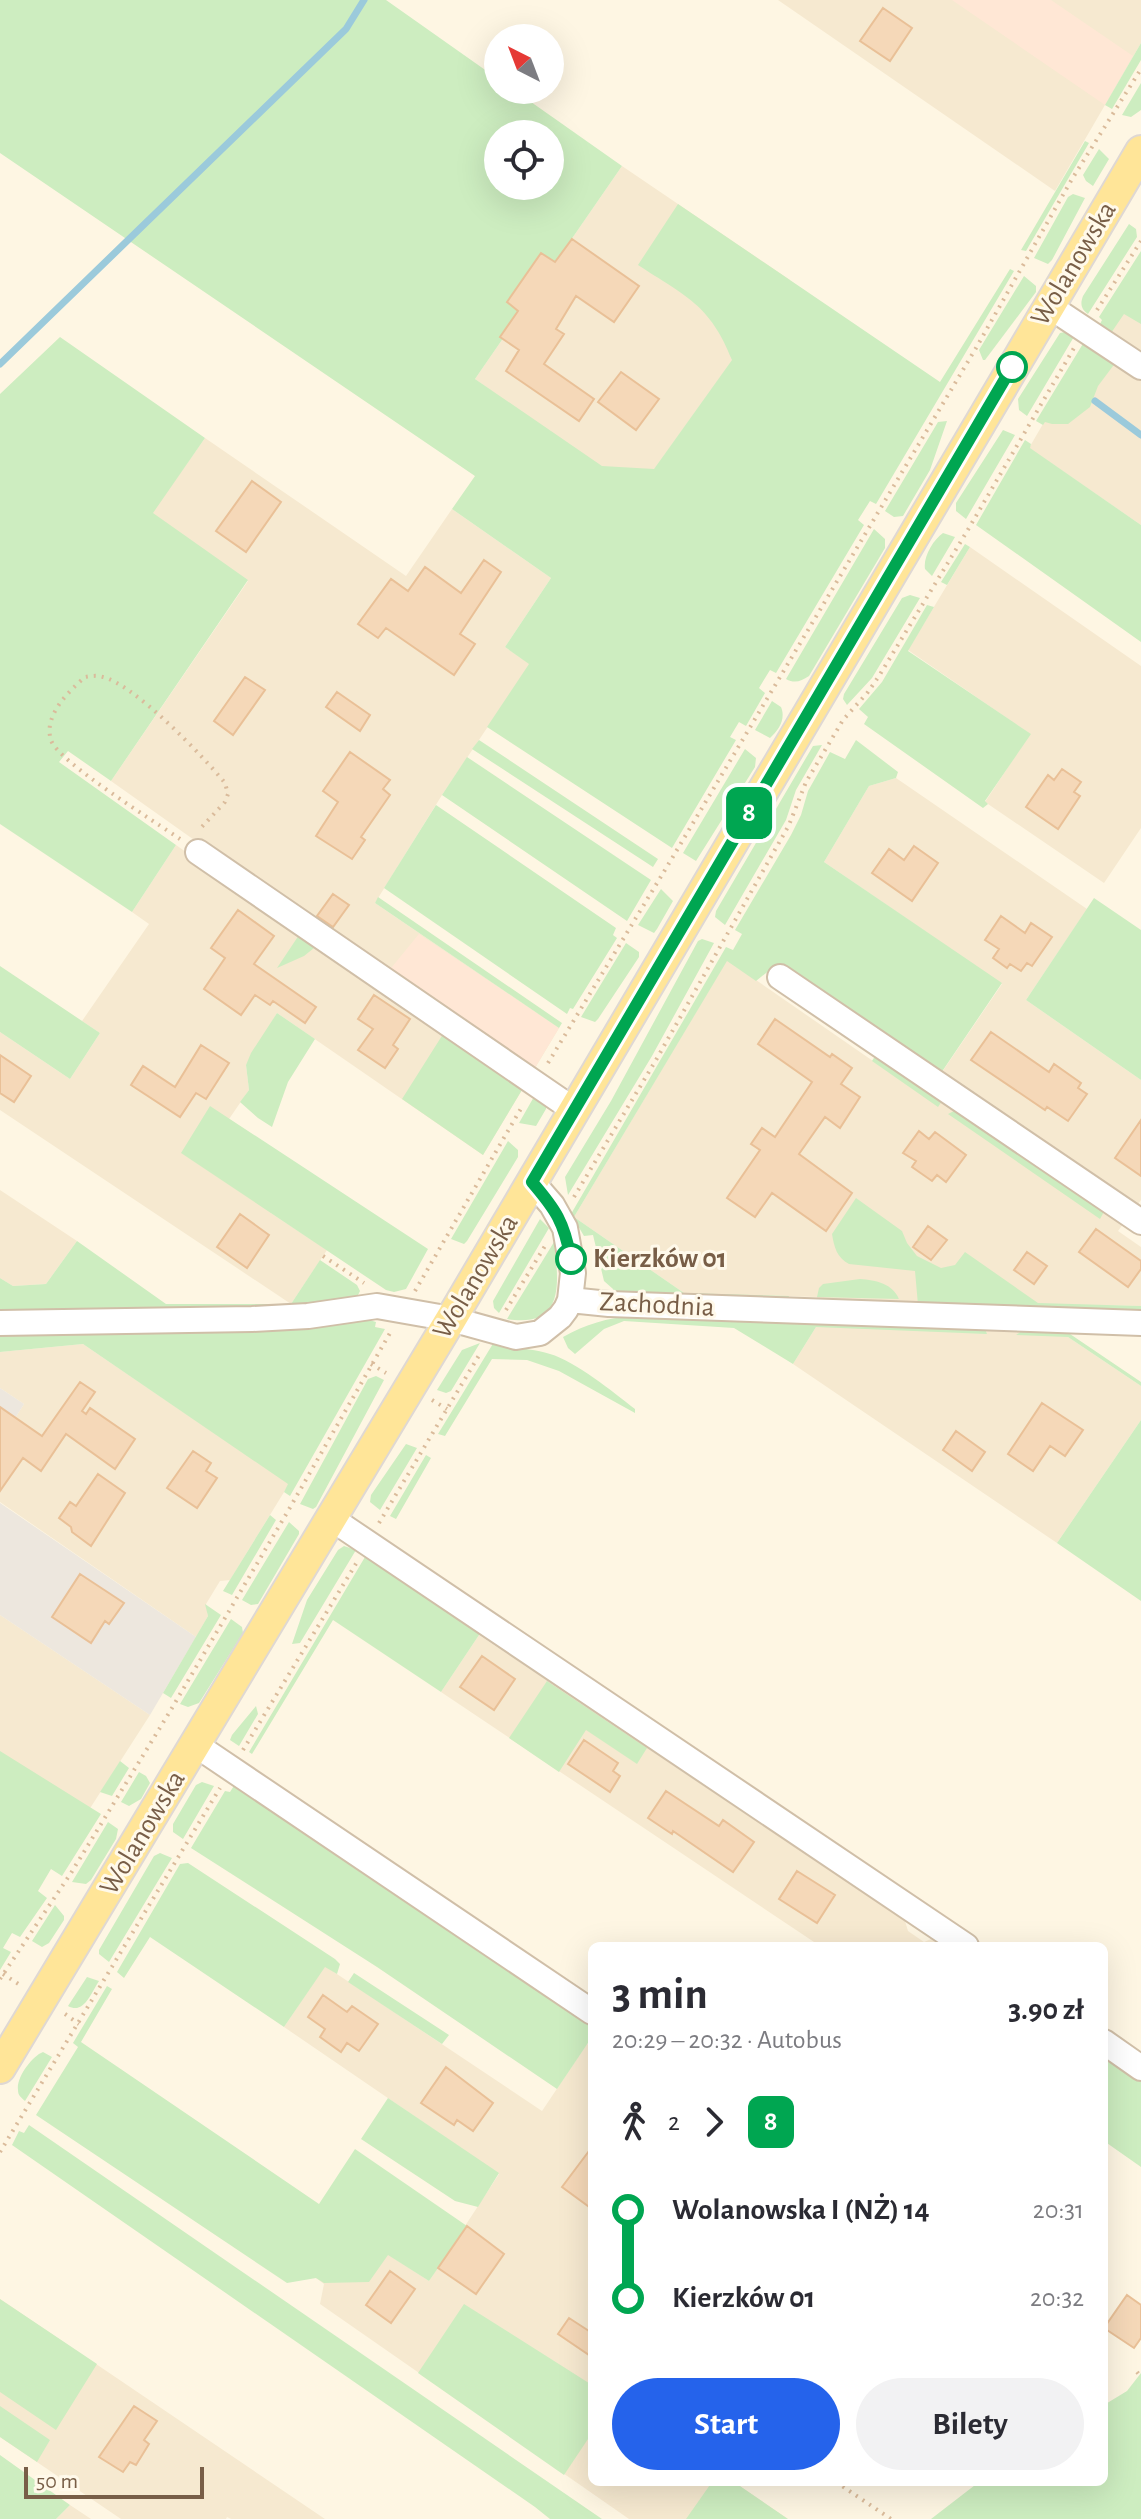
<!DOCTYPE html>
<html lang="pl">
<meta charset="utf-8">
<style>
:root{--surface:#fff;--page:#f2f2f3;--text:#2b2b33;--muted:#7c7c81;--accent:#2563eb}
body{margin:0;font-family:"Alegreya Sans",sans-serif;background:var(--page);color:var(--text);height:100vh;display:flex;flex-direction:column;font-size:30px;white-space:nowrap}
*{box-sizing:border-box;margin:0}
p{font-size:26px;color:var(--muted)}
.icon{flex:none;width:44px;height:44px;fill:none;stroke:currentColor;stroke-width:2;stroke-linecap:round;stroke-linejoin:round}
.map{position:relative;flex:1;overflow:hidden}
.side{position:absolute;left:588px;top:1942px;width:520px;height:544px;display:flex;flex-direction:column;background:var(--surface);border-radius:12px;box-shadow:0 8px 32px #0002}
.side>*{flex:none}
.badge{padding:0 16px;border-radius:12px;font-size:28px;line-height:52px}
.needle{width:52px;rotate:318deg}
.buttons{position:absolute;left:484px;top:24px;display:grid;gap:16px}
.buttons a{display:grid;place-items:center;width:80px;height:80px;border-radius:50%;background:var(--surface);box-shadow:0 8px 32px #0002;font-size:40px}
.scale{position:absolute;left:24px;bottom:20px;width:180px;box-sizing:border-box;padding-left:8px;border:4px solid #785e47;border-top:0;font-size:22px;line-height:28px;white-space:nowrap;color:#785e47;-webkit-text-stroke:6px #fff9ea;paint-order:stroke}
.map>.badge{position:absolute;translate:-50% -50%;box-shadow:0 0 0 4px #fff}
.legs{display:flex;align-items:center;gap:12px;height:88px;padding:0 24px;font-size:26px}
.legs p{margin-inline-start:auto}
.headline{display:flex;align-items:center;justify-content:space-between;height:136px;padding:0 24px}
h1{font-size:44px;font-weight:700;line-height:60px}
.button{display:flex;gap:16px;margin-top:auto;padding:16px 24px}
.button a{flex:1;height:92px;border-radius:48px;background:var(--accent);color:#fff;font-size:32px;font-weight:700;line-height:92px;text-align:center}
.button a+a{background:var(--page);color:var(--text)}
ul{padding:0 24px;list-style:none}
li{display:flex;align-items:center;gap:28px;height:88px;font-size:30px}
li i{display:grid;place-items:center;width:12px;height:100%;margin:0 10px;background:currentColor}
li i::after{content:'';width:20px;height:20px;margin:-10px;border:6px solid;border-radius:50%;background:var(--surface)}
li p{margin-inline-start:auto}
li:first-child i{background:linear-gradient(#0000 50%,currentColor 0)}
li:last-child i{background:linear-gradient(currentColor 50%,#0000 0)}
.map>svg:first-child{display:block}
.residential{fill:#f6e9d0}
.commercial{fill:#ffe7d5}
.industrial{fill:#ede7de}
.green{fill:#cdedc0;fill-rule:evenodd}
.lines{fill:none;stroke-linecap:round;stroke-linejoin:round}
.stream{stroke:#9bcadb;stroke-width:7}
.building{fill:#f5d8b8;stroke:#e9c097;stroke-width:2}
.minor-casing{stroke:#d0bfa8;stroke-width:28}
.major-casing{stroke:#dfd8d3;stroke-width:34}
.path{stroke:#dabb9b;stroke-width:4;stroke-dasharray:2 6;stroke-linecap:butt}
.minor{stroke:#fff;stroke-width:24}
.major{stroke:#ffe598;stroke-width:30}
.line-1-casing{stroke:#fff;stroke-width:18}
.line-1{stroke:#00a651;stroke-width:12}
.stop-1-dot{fill:#fff;stroke:#00a651;stroke-width:4}
.labels{text-anchor:middle;dominant-baseline:central;stroke-width:6;stroke-linejoin:round;paint-order:stroke}
.street-label{font-size:28px;fill:#785e47;stroke:#fff9ea}
.stop-label{font-size:28px;font-weight:bold;fill:#785e47;stroke:#fff9ea;text-anchor:start}
</style>
<div class="map">
<svg width="1141" height="2519" viewBox="0 0 1141 2519">
<rect width="100%" height="100%" fill="#fef6e3"/>
<path class="residential" d="M778 0H1141V43L1055 191Z
M622 166 790 280 592 556 458 464 504 400 475 379Z
M1136 264 1141 268V525L1029 448Z
M205 438 406 576 452 509 551 578 505 647 530 664 442 795 375 903 559 1028 483 1155 277 1013 246 1065 249 1090 229 1119 302 1167 271 1213 327 1250 291 1304 0 1110V1032L70 1079 100 1033 82 1021 149 924 132 912 176 845 237 888 245 876 111 781 248 581 152 513Z
M970 547 1141 666V828L1104 883 985 802 1030 734 908 650Z
M896 778 1087 909 1026 1000 1141 1080V1200L1118 1231 1141 1247V1306L1091 1305 1068 1337 1141 1386V1420L1057 1543 793 1364 816 1327 817 1297 684 1293 574 1217 727 960 925 1097 1002 984 824 862 869 786Z
M0 1190 77 1241 46 1284 13 1286 0 1278Z
M83 1344 289 1484 230 1580 220 1581 206 1604 208 1616 196 1637 0 1502V1442L24 1404 0 1388V1352Z
M0 1615 150 1715 51 1869 0 1837Z
M479 1635 905 1921 908 1931 924 1942 931 1939 941 1946H820L441 1692Z
M325 1966 542 2111 587 2044 592 2047V2482H734L788 2519H629L320 2304 324 2284 316 2278 349 2229 429 2281 499 2174 284 2027Z
M0 2299 325 2519H231L227 2517 226 2519H121L0 2437Z
M70 2505 91 2519H56Z"/>
<path class="commercial" d="M952 0H1051L1133 56 1105 105Z
M419 934 559 1028 533 1071 387 973Z"/>
<path class="industrial" d="M0 1388 24 1404 0 1442Z
M0 1503 196 1637 150 1715 0 1615Z"/>
<path class="green" d="M0 0H386L498 79V90H514L622 166 475 379 602 466 654 469 732 360C710 304 685 296 638 265L678 204 940 382 1010 269 1014 271 876 504 870 501 858 520 864 525 776 673 770 670 759 688 765 693 746 726 739 722 730 737 736 740 672 848 487 727 529 664 505 647 551 578 452 509 475 476 0 153ZM498 134H550V186H498Z
M1141 43V60L1112 109 1105 105Z
M1141 83V110L1131 117 1122 115Z
M1085 141 1089 143 1026 251 1021 250Z
M1099 149 1109 159 1093 186 1086 181 1083 175Z
M1073 194 1085 198 1052 260 1048 264 1034 258 1068 197Z
M1129 224 1136 229 1137 237 1088 314C1081 309 1080 304 1083 296Z
M1141 251V324L1124 314 1111 333 1100 324 1102 320 1099 317Z
M1024 276 1036 286V292L985 360H983L979 350Z
M1065 332 1075 335 1027 416 1019 410 1018 399 1060 333Z
M60 337 205 438 153 513 248 580 111 781 68 751 59 762 176 845 132 912 0 824V394Z
M1084 342 1116 362 1098 386 1090 407 1068 424H1052L1045 422 1043 425 1036 421Z
M947 421 930 470 903 516 894 517 885 511 938 422Z
M1003 430 1015 435 966 519 956 511V503Z
M1025 440 1031 444 1030 448 1141 525V642L976 525Z
M874 529 885 539V548L809 676C801 681 795 684 786 679Z
M943 533 955 537 932 576 925 569C923 557 933 540 943 533Z
M965 544 970 547 947 585 941 582Z
M910 595 920 598 872 678 847 705 843 699 844 694 902 598Z
M927 605 934 607 908 651 1031 734 985 801 988 804 983 808 864 724 868 717 859 709 882 682Z
M772 701 781 707C786 719 779 730 770 738L755 730Z
M479 740 658 859 653 867 472 749Z
M856 740 898 772 896 778 869 786 824 862 1002 983 939 1076 771 969 756 981 727 961 574 1217 684 1293 789 1296 787 1302 612 1295 613 1289 604 1281 593 1235 584 1236 571 1214 726 947 733 950 742 934 735 930 791 835 801 815 808 791 830 752 845 759Z
M822 745 796 790 786 820 725 925 715 917 716 911 813 746Z
M745 749 756 758 755 767 696 861 683 853Z
M467 757 651 880 627 921 442 795Z
M436 805 616 928 613 935 617 938 573 1009 570 1008 567 1014 384 888Z
M661 889 673 901 657 929 654 933 638 925Z
M378 897 562 1023 559 1028 375 903Z
M1094 898 1141 930V1080L1026 1000Z
M301 932 319 944 304 956 277 968Z
M702 939 714 943 652 1056 568 1195 565 1177 611 1101 698 941Z
M626 943 639 952V957L598 1019 595 1022 581 1017Z
M0 966 100 1033 70 1079 0 1032Z
M277 1013 315 1039 288 1082 272 1127 258 1118 240 1102 249 1090 246 1065 251 1053Z
M445 1031 525 1085 483 1155 402 1099Z
M877 1053 941 1096 942 1101 938 1107 872 1061Z
M535 1095 546 1104V1109L536 1126 519 1123Z
M210 1106 428 1249 406 1289 394 1292 386 1290 181 1153Z
M958 1109 1106 1208 1100 1219 948 1114Z
M508 1141 518 1150V1157L467 1241 464 1244 451 1239Z
M856 1198 902 1231 907 1243 917 1256 941 1268 955 1265 965 1252 1038 1303 1141 1306V1313L918 1305 915 1271 849 1264C837 1258 834 1247 832 1234Z
M540 1219 549 1228 499 1313 494 1308 493 1301Z
M77 1241 166 1304H291L320 1260 357 1285 360 1291 357 1297 319 1307 0 1312V1278L13 1286 46 1284Z
M554 1242C559 1283 565 1328 507 1319Z
M860 1279C876 1280 893 1284 899 1299L817 1297 819 1288 823 1284Z
M633 1316 985 1329 987 1334 816 1327 793 1364 734 1328 624 1321 604 1329 575 1354 568 1348 563 1337C586 1324 607 1318 633 1316Z
M363 1318 376 1322 375 1327 385 1329 290 1496 284 1492 288 1484 83 1344 0 1352V1330H281Z
M1034 1330H1062L1070 1334 1141 1382V1386L1068 1337 1016 1335 1022 1331Z
M494 1342C513 1349 532 1348 550 1354 575 1361 613 1392 635 1409V1413L559 1371 527 1360 492 1359 445 1436 438 1434Z
M480 1343 451 1391 446 1393 437 1390 462 1350Z
M376 1376 384 1380 316 1507 313 1509 300 1504 368 1379Z
M1141 1420V1601L1057 1543Z
M406 1444 417 1448 380 1510 370 1502 371 1495Z
M426 1455 431 1458 396 1519 390 1516Z
M270 1515 276 1520 232 1595 223 1591Z
M289 1522 299 1531V1534L258 1604 251 1605 242 1600Z
M344 1546 356 1550 300 1643 292 1644 307 1600 338 1550Z
M373 1554 483 1628 479 1635 441 1692 333 1620 252 1754 249 1752 365 1557 370 1559Z
M205 1604 221 1615 171 1698 163 1693 208 1616Z
M231 1619 242 1627 243 1633 199 1703 188 1707 180 1704Z
M547 1681 647 1748 637 1764 586 1730 559 1772 509 1738Z
M256 1706 258 1714 239 1746 230 1740 232 1735Z
M0 1751 101 1814 62 1876 51 1869 38 1891 47 1898 20 1937 12 1933 3 1948 11 1952 0 1970Z
M120 1761 129 1768 112 1796 100 1792Z
M139 1772 146 1776 150 1783 141 1799 129 1806 121 1802Z
M237 1781 592 2022V2037L557 2089 377 1967 191 1848 225 1791 230 1792Z
M202 1782 214 1786 183 1839 173 1832V1824L196 1785Z
M108 1822 118 1829 116 1839 91 1880 86 1884 72 1882Z
M160 1853 172 1858 109 1962 99 1954V1950L154 1856Z
M188 1863 335 1959 340 1964 337 1974 325 1967 284 2027 150 1937 124 1978 117 1972 180 1864Z
M55 1905 64 1916V1920L49 1943 42 1947 32 1941Z
M354 1973 449 2035 442 2044 348 1982Z
M87 1977 99 1981C91 1993 84 2015 68 2006Z
M107 1986 112 1989 81 2042 319 2204 355 2149 467 2226 429 2281 388 2255 369 2282 324 2283 316 2278 287 2283 36 2115 78 2047 73 2043Z
M1104 2050 1141 2075V2167L1104 2141Z
M43 2052 52 2057 25 2101C21 2097 18 2096 18 2090 16 2078 32 2056 43 2052Z
M388 2098 499 2173 478 2207 455 2201 361 2139Z
M29 2125 74 2156 602 2519H550L535 2507 12 2145 19 2131 24 2133Z
M0 2299 97 2364 56 2430 0 2392Z
M464 2304 592 2385V2433L564 2475 418 2373Z
M1141 2373V2519H931L979 2482H1104V2405L1127 2391Z
M0 2406 50 2440 37 2462 0 2437Z
M0 2455 70 2505 56 2519H0Z
M712 2482H734L788 2519H686Z"/>
<g class="lines">
<path class="stream" d="M0 364 346 29 364 0
M1095 401 1141 435"/>
</g>
<path class="building" d="M883 8 912 28 890 61 860 41Z
M572 239 639 286 614 322 576 296 556 329 564 334 544 364 594 399 579 421 506 371 519 350 500 337 518 311 507 302 541 253 555 262Z
M621 372 659 399 636 430 598 402Z
M252 481 281 502 246 552 216 531Z
M484 560 501 572 460 634 475 644 454 675 386 628 378 638 358 624 391 579 408 591 425 567 461 593Z
M245 677 265 690 233 735 214 721Z
M337 692 370 715 360 731 326 707Z
M350 752 390 780 383 789 390 795 361 837 365 840 352 859 316 836 338 802 323 791Z
M1062 769 1081 782 1074 792 1080 796 1058 829 1026 807 1048 775 1054 780Z
M914 846 938 863 912 901 872 873 889 849 904 860Z
M333 894 349 905 333 927 317 916Z
M238 910 274 936 254 964 316 1007 305 1023 273 1001 270 1005 255 995 241 1015 204 989 225 958 211 948Z
M1001 916 1025 933 1031 923 1052 937 1032 966 1027 963 1021 971 1010 964 1007 968 993 958 999 949 985 940Z
M374 995 410 1019 393 1045 398 1049 385 1068 358 1050 373 1029 358 1019Z
M775 1019 830 1057 832 1054 852 1068 841 1084 860 1097 840 1128 825 1117 799 1154 852 1193 826 1231 772 1193 755 1217 727 1198 760 1150 751 1144 762 1128 775 1137 812 1082 758 1044Z
M991 1032 1049 1072 1054 1064 1081 1083 1078 1088 1087 1094 1068 1121 1047 1107 1045 1110 971 1060Z
M201 1045 229 1063 206 1099 196 1093 180 1117 131 1085 143 1066 175 1087Z
M0 1055 31 1076 14 1102 0 1093Z
M1141 1120V1176L1115 1158Z
M919 1131 929 1139 935 1132 966 1155 946 1182 937 1175 932 1181 912 1167 916 1161 903 1153Z
M240 1214 269 1235 247 1268 217 1247Z
M928 1226 947 1240 931 1260 913 1247Z
M1096 1229 1141 1261V1269L1128 1287 1079 1252Z
M1027 1252 1047 1266 1034 1284 1014 1270Z
M80 1382 95 1392 82 1411 86 1414 90 1408 135 1439 115 1469 66 1434 41 1471 23 1458 0 1491V1407L42 1436Z
M1042 1403 1083 1430 1065 1456 1050 1446 1033 1471 1008 1454Z
M956 1431 985 1452 972 1471 943 1450Z
M193 1451 211 1463 206 1471 217 1478 197 1508 167 1488Z
M98 1474 125 1493 91 1546 72 1532 71 1527 59 1518 70 1502 76 1506Z
M80 1574 124 1603 109 1624 105 1621 91 1643 52 1617Z
M482 1656 515 1679 494 1710 460 1687Z
M584 1740 618 1763 613 1771 620 1776 610 1792 568 1764Z
M666 1791 719 1826 723 1820 754 1842 733 1872 673 1831 672 1834 648 1818Z
M797 1871 835 1895 817 1923 779 1899Z
M323 1995 347 2012 352 2006 378 2024 359 2051 347 2043 341 2052 320 2037 325 2029 308 2017Z
M446 2067 493 2103 473 2131 457 2120 454 2125 421 2103Z
M592 2147V2209L562 2187Z
M467 2226 504 2254 476 2294 438 2268Z
M390 2271 415 2289 391 2323 366 2305Z
M1127 2295 1141 2305V2338L1134 2348 1104 2328Z
M569 2318 592 2333V2357L558 2334Z
M134 2406 157 2421 144 2440 149 2444 136 2465 130 2462 123 2472 99 2457Z"/>
<g class="lines">
<defs>
<path id="minor" d="M1049 306 1141 367
M198 852 574 1110
M780 977 1141 1222
M570 1300 609 1304 1141 1323
M0 1323 252 1319 308 1316 377 1306 451 1319 516 1337 540 1333 560 1317 566 1309 570 1300 573 1273 565 1228 552 1205 532 1182
M332 1519 966 1946
M196 1745 592 2012
M1104 2042 1141 2068"/>
<path id="major" d="M0 2068 451 1319 1141 151"/>
</defs>
<use href="#minor" class="minor-casing"/>
<use href="#major" class="major-casing"/>
<path class="path" d="M1097 310 1141 241
M180 839C157 823 57 761 51 740 43 716 69 691 85 677 91 676 97 675 103 677 135 685 203 756 225 783L228 794 225 802 199 830
M548 1063 671 860 976 348 1072 179 1141 69
M574 1197 656 1060 789 825 806 782 843 720 868 692 879 676 966 533 1074 348
M323 1256 364 1283
M415 1291 523 1105
M506 1310 545 1246
M371 1364 386 1373
M432 1400 447 1409
M379 1523 481 1352
M243 1750 357 1562
M3 1974 20 1985
M0 1979 71 1873 169 1713 288 1511 390 1333
M65 2014 79 2024
M0 2152 220 1788
M1137 2372 1141 2377
M836 2482 891 2519"/>
<use href="#minor" class="minor"/>
<use href="#major" class="major"/>
</g>
<g class="lines">
<defs>
<path id="line-1" d="M571 1259C564 1222 556 1210 532 1182L1012 367"/>
</defs>
<use href="#line-1" class="line-1-casing"/>
<use href="#line-1" class="line-1"/>
</g>
<g class="stop-1-dot">
<circle cx="1012" cy="367" r="14"/>
<circle cx="571" cy="1259" r="14"/>
</g>
<g class="labels">
<g class="street-label">
<text transform="translate(1074 264) rotate(-59)">Wolanowska</text>
<text transform="translate(476 1277) rotate(-59)">Wolanowska</text>
<text transform="translate(657 1305) rotate(3)">Zachodnia</text>
<text transform="translate(143 1833) rotate(-59)">Wolanowska</text>
</g>
<g class="stop-label">
<text x="593" y="1259">Kierzków 01</text>
</g>
</g>
</svg>
<div class="buttons">
<a><svg class="needle" viewBox="-14 -14 28 28"><path d="M0-13l5 13h-10z" fill="#e53935"/><path d="M0 13l5-13h-10z" fill="#7c7c81"/></svg></a>
<a><svg class="icon" aria-label="locate" viewBox="0 0 24 24"><circle cx="12" cy="12" r="6"/><path d="M12 2v4M12 18v4M2 12h4M18 12h4"/></svg></a>
</div>
<div class="scale">50 m</div>
<b class="badge" style="left:749px;top:813px;background:#00a651;color:#fff">8</b>
<section class="side">
<div class="headline"><div><h1>3 min</h1><p>20:29 – 20:32 · Autobus</p></div><b>3.90 zł</b></div>
<div class="legs"><svg class="icon" aria-label="walk" viewBox="0 0 24 24"><circle cx="13" cy="4" r="2"/><path d="M13 8l-2 6 4 7M11 14l-3 7M7 12l3-4h3l4 4"/></svg>2<svg class="icon" aria-label="forward" viewBox="0 0 24 24"><path d="M9 5l7 7-7 7"/></svg><b class="badge" style="background:#00a651;color:#fff">8</b></div>
<ul>
<li><i style="color:#00a651"></i><b>Wolanowska I (NŻ) 14</b><p>20:31</p></li>
<li><i style="color:#00a651"></i><b>Kierzków 01</b><p>20:32</p></li>
</ul>
<div class="button"><a>Start</a><a>Bilety</a></div>
</section>
</div>
